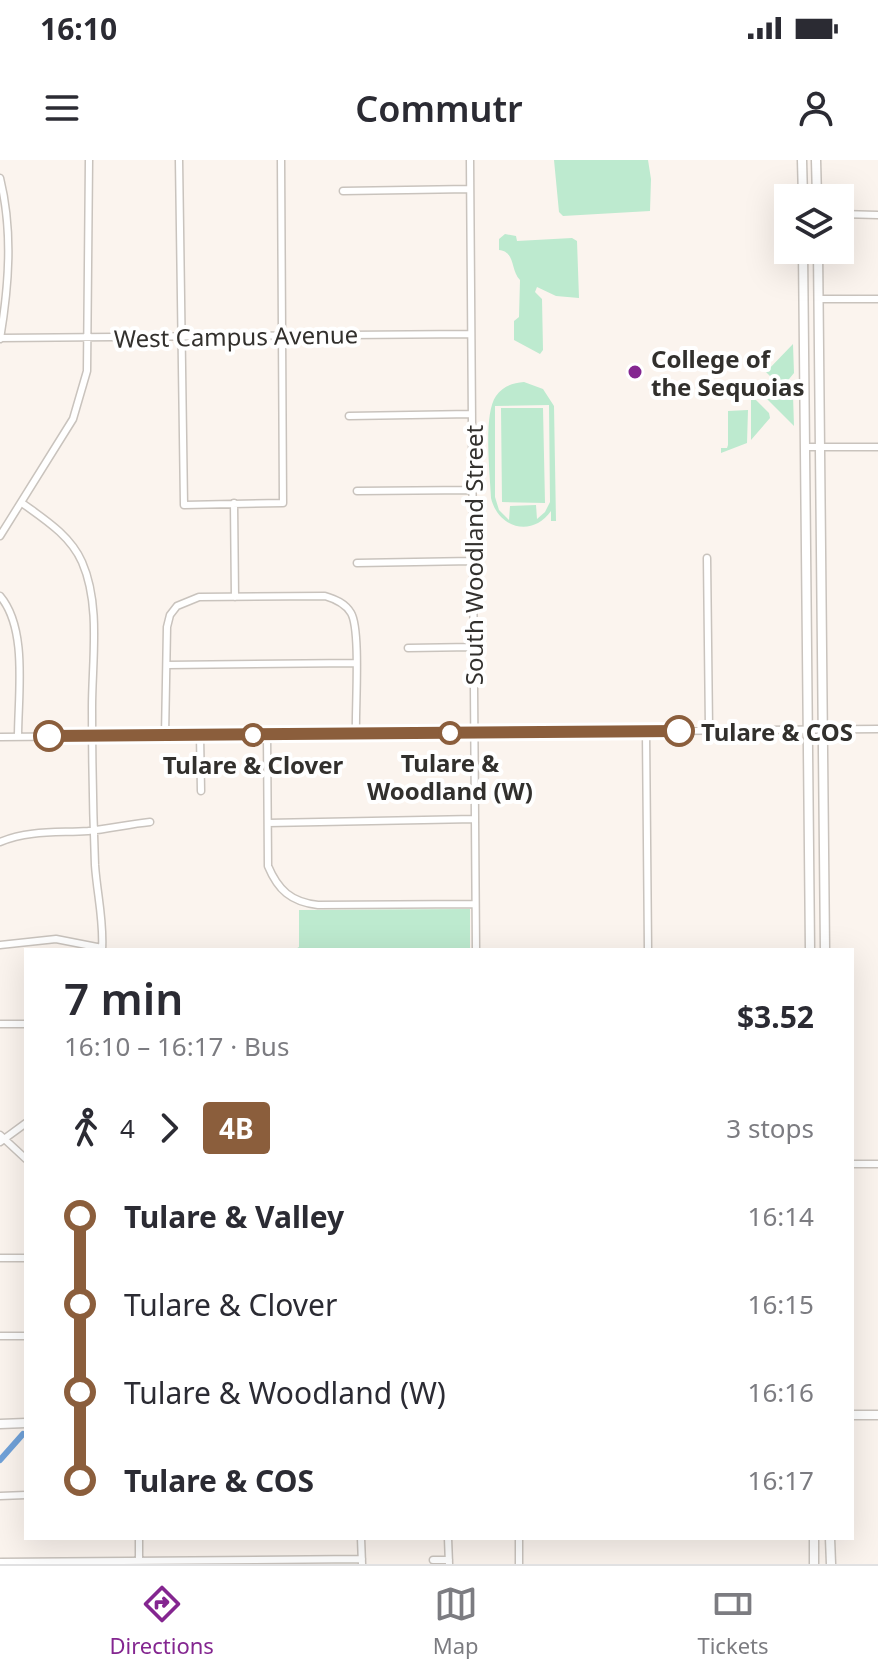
<!DOCTYPE html>
<meta charset="utf-8">
<style>
:root{--surface:#fff;--page:#f2f2f3;--text:#2b2b33;--muted:#7c7c81;--line:#e1e1e2;--accent:#842690}
body{margin:0;font-family:"Noto Sans",sans-serif;background:var(--page);color:var(--text);height:100vh;display:flex;flex-direction:column;font-size:30px;white-space:nowrap}
*{box-sizing:border-box;margin:0}
p{font-size:26px;color:var(--muted)}
.icon{flex:none;width:44px;height:44px;fill:none;stroke:currentColor;stroke-width:2;stroke-linecap:round;stroke-linejoin:round}
.map{position:relative;flex:1;overflow:hidden}
.panel{position:absolute;left:24px;top:788px;width:830px;height:592px;display:flex;flex-direction:column;background:var(--surface);border-radius:0px;box-shadow:0 8px 32px #0002}
.panel>*{flex:none}
.badge{padding:0 16px;border-radius:6px;font-size:28px;line-height:52px}
.fabs{position:absolute;left:774px;top:24px;display:grid;gap:16px}
.fabs a{display:grid;place-items:center;width:80px;height:80px;border-radius:0px;background:var(--surface);box-shadow:0 8px 32px #0002;font-size:40px}
.map>.badge{position:absolute;translate:-50% -50%;box-shadow:0 0 0 4px #fff}
.legs{display:flex;align-items:center;gap:12px;height:88px;padding:0 40px;font-size:26px}
.legs p{margin-inline-start:auto}
.overview{display:flex;align-items:center;justify-content:space-between;height:136px;padding:0 40px}
h1{font-size:44px;font-weight:600;line-height:60px}
ul{padding:0 40px;list-style:none}
li{display:flex;align-items:center;gap:28px;height:88px;font-size:30px}
li i{display:grid;place-items:center;width:12px;height:100%;margin:0 10px;background:currentColor}
li i::after{content:'';width:20px;height:20px;margin:-10px;border:6px solid;border-radius:50%;background:var(--surface)}
li p{margin-inline-start:auto}
li:first-child i{background:linear-gradient(#0000 50%,currentColor 0)}
li:last-child i{background:linear-gradient(currentColor 50%,#0000 0)}
.status{display:flex;justify-content:space-between;align-items:center;height:56px;padding:0 40px;background:var(--surface);direction:ltr}
.status svg{height:22px;fill:currentColor}
header{display:flex;justify-content:space-between;align-items:center;height:104px;padding:0 40px;background:var(--surface);font-size:36px;font-weight:600}
.menu{display:flex;justify-content:space-around;align-items:center;height:112px;border-top:2px solid var(--line);background:var(--surface);font-size:22px;color:var(--muted)}
.menu a{display:grid;justify-items:center;gap:4px}
.menu .on{color:var(--accent)}
.map>svg:first-child{display:block}
.green{fill:#bdeacf;fill-rule:evenodd}
.lines{fill:none;stroke-linecap:round;stroke-linejoin:round}
.canal{stroke:#70a1d8;stroke-width:6}
.minor-casing{stroke:#c9c3bd;stroke-width:9}
.major-casing{stroke:#c9c3bd;stroke-width:11}
.minor{stroke:#fff;stroke-width:6}
.major{stroke:#fff;stroke-width:8}
.line-1-casing{stroke:#fff;stroke-width:18}
.line-1{stroke:#8b5e3c;stroke-width:12}
.poi-dot{fill:#842690;stroke:#fff;stroke-width:3}
.stop-1-dot{fill:#fff;stroke:#8b5e3c;stroke-width:4}
.labels{text-anchor:middle;dominant-baseline:central;stroke-width:8;stroke-linejoin:round;paint-order:stroke}
.street-label{font-size:24px;fill:#32302d;stroke:#fff}
.poi-label{font-size:24px;font-weight:bold;fill:#32302d;stroke:#fff;text-anchor:start}
.stop-label{font-size:24px;font-weight:bold;fill:#32302d;stroke:#fff}
</style>
<div class="status"><b>16:10</b><svg viewBox="0 0 49 12"><path d="M0 12V9h3v3zM5 12V6h3v6zM10 12V3h3v9zM15 12V0h3v12zM26 1h20v11H26zM47 4h2v5h-2z"/></svg></div>
<header><svg class="icon" aria-label="menu" viewBox="0 0 24 24"><path d="M4 6h16M4 12h16M4 18h16"/></svg>Commutr<svg class="icon" aria-label="person" viewBox="0 0 24 24"><circle cx="12" cy="8" r="4"/><path d="M4 21q1-7 8-7t8 7"/></svg></header>
<div class="map">
<svg width="878" height="1404" viewBox="0 0 878 1404">
<rect width="100%" height="100%" fill="#fbf4ee"/>
<path class="green" d="M554 0H648L651 19 650 51 563 56 559 52Z
M505 74 516 76 517 81 572 78 577 81 579 138 556 136 537 127 535 132 542 139 543 190 540 194 514 180V161L519 157 520 120C510 110 516 92 499 90V79Z
M793 184 794 213 785 224 786 230 793 235 794 266 767 239 779 225 766 212Z
M524 222 543 229 554 246 556 361H551V351C532 378 498 368 491 338 490 314 483 254 496 236 503 226 513 223 524 222ZM549 245 550 342 545 352 537 359 536 345 510 346 509 360 499 350 495 337V246Z
M751 235 769 253 770 258 751 280Z
M501 248H543L545 343 502 342Z
M748 250 747 283 721 293V288H727L728 285V251Z
M470 749V790H294L299 787V750Z"/>
<g class="lines">
<path class="canal" d="M0 1300 23 1274"/>
<defs>
<path id="minor" d="M179 0 184 345 283 343 281 0
M470 0 476 790
M0 18C13 71 9 125 0 179
M343 31 470 29
M840 54 878 55
M818 139H878
M0 178 471 174
M349 256 472 254
M805 287H878
M357 331 473 330
M22 343C44 359 70 375 82 402 101 445 92 501 92 547 92 599 93 653 95 705 97 734 104 761 102 790
M234 343 235 437
M0 376 73 259 87 211 89 0
M707 398 709 569
M357 403 473 401
M0 436C28 469 18 534 18 577
M408 488 473 487
M167 505 355 503
M646 572 648 790
M267 574 268 706C278 730 291 742 318 745L475 744
M200 575 201 631
M165 576 167 467 170 455 177 446 199 437 325 436C335 439 345 443 351 453 361 470 355 550 356 573
M0 577 878 569
M268 663 475 659
M0 682C29 670 58 673 88 671 109 669 129 664 150 662
M0 785 56 779 102 788
M0 864H26
M0 975 26 999
M0 982 26 963
M852 1004H878
M0 1098H26
M0 1176H26
M0 1336 26 1335
M361 1378 362 1404
M448 1378 449 1404
M519 1378V1404
M433 1400H449
M0 1402 362 1399
M139 1402V1378"/>
<path id="major" d="M802 0 803 38
M816 0 817 38
M803 90 810 790
M818 90 825 790
M852 1255H878
M0 1264 26 1263
M814 1378V1404
M830 1378 831 1404"/>
</defs>
<use href="#minor" class="minor-casing"/>
<use href="#major" class="major-casing"/>
<use href="#minor" class="minor"/>
<use href="#major" class="major"/>
</g>
<g class="lines">
<defs>
<path id="line-1" d="M49 576 679 571"/>
</defs>
<use href="#line-1" class="line-1-casing"/>
<use href="#line-1" class="line-1"/>
</g>
<circle class="poi-dot" cx="635" cy="212" r="8"/>
<g class="stop-1-dot">
<circle cx="679" cy="571" r="14"/>
<circle cx="450" cy="573" r="10"/>
<circle cx="253" cy="575" r="10"/>
<circle cx="49" cy="576" r="14"/>
</g>
<g class="labels">
<g class="street-label">
<text transform="translate(236 176) rotate(-1)">West Campus Avenue</text>
<text transform="translate(473 395) rotate(-90)">South Woodland Street</text>
</g>
<g class="poi-label">
<text x="651" y="198">College of<tspan x="651" dy="28">the Sequoias</tspan></text>
</g>
<g class="stop-label">
<text x="701" y="571" text-anchor="start">Tulare &amp; COS</text>
<text x="450" y="602">Tulare &amp;<tspan x="450" dy="28">Woodland (W)</tspan></text>
<text x="253" y="604">Tulare &amp; Clover</text>
</g>
</g>
</svg>
<div class="fabs">
<a><svg class="icon" aria-label="layers" viewBox="0 0 24 24"><path d="M12 4l9 5-9 5-9-5zM3 14l9 5 9-5"/></svg></a>
</div>
<section class="panel">
<div class="overview"><div><h1>7 min</h1><p>16:10 – 16:17 · Bus</p></div><b>$3.52</b></div>
<div class="legs"><svg class="icon" aria-label="walk" viewBox="0 0 24 24"><circle cx="13" cy="4" r="2"/><path d="M13 8l-2 6 4 7M11 14l-3 7M7 12l3-4h3l4 4"/></svg>4<svg class="icon" aria-label="forward" viewBox="0 0 24 24"><path d="M9 5l7 7-7 7"/></svg><b class="badge" style="background:#8b5e3c;color:#fff">4B</b><p>3 stops</p></div>
<ul>
<li><i style="color:#8b5e3c"></i><b>Tulare &amp; Valley</b><p>16:14</p></li>
<li><i style="color:#8b5e3c"></i><span>Tulare &amp; Clover</span><p>16:15</p></li>
<li><i style="color:#8b5e3c"></i><span>Tulare &amp; Woodland (W)</span><p>16:16</p></li>
<li><i style="color:#8b5e3c"></i><b>Tulare &amp; COS</b><p>16:17</p></li>
</ul>
</section>
</div>
<nav class="menu">
<a class="on"><svg class="icon" aria-label="directions" viewBox="0 0 24 24"><path d="M12 3l9 9-9 9-9-9zM9 14v-3h6M13 9l2 2-2 2"/></svg>Directions</a>
<a><svg class="icon" aria-label="map" viewBox="0 0 24 24"><path d="M3 6l6-2 6 2 6-2v14l-6 2-6-2-6 2zM9 4v14M15 6v14"/></svg>Map</a>
<a><svg class="icon" aria-label="tickets" viewBox="0 0 24 24"><path d="M3 7h18v10H3zM15 7v10"/></svg>Tickets</a>
</nav>
